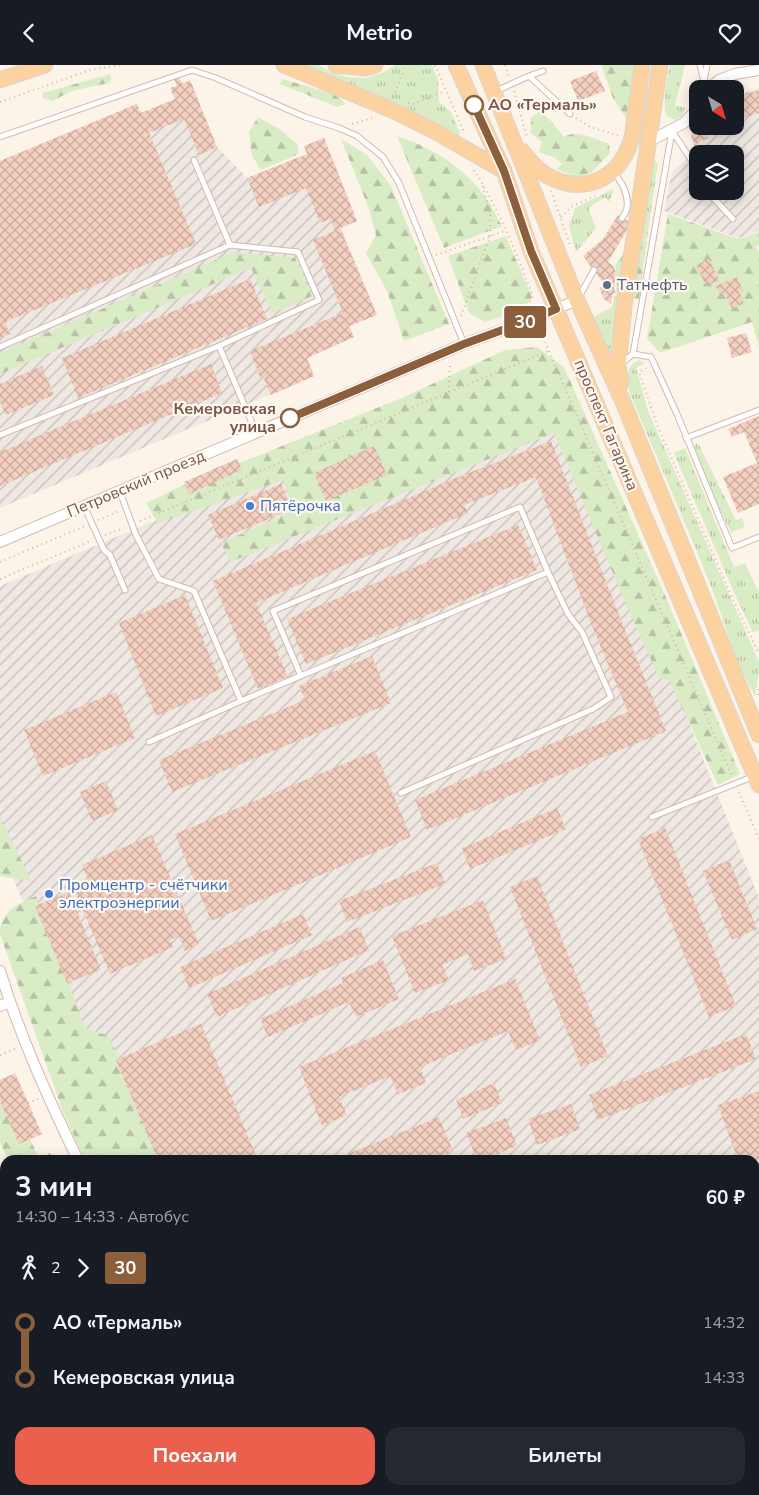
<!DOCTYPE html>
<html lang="ru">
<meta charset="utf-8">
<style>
:root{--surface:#171b24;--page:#242831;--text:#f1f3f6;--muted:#9ea1a6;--accent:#ea604c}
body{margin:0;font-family:"Nunito Sans",sans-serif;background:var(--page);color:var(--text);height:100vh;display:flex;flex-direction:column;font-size:19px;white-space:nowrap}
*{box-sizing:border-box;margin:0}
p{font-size:16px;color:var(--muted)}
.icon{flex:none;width:28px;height:28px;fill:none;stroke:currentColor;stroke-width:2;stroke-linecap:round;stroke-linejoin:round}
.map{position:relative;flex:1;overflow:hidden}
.sheet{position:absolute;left:0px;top:1090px;width:760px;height:340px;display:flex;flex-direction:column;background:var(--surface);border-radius:15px 15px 0 0;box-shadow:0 2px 12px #0003}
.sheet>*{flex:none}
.badge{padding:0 10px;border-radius:4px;font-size:18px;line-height:32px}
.needle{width:32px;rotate:142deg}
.controls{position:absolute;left:689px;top:15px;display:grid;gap:10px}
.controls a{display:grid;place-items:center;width:55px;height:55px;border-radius:10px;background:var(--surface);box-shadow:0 2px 12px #0003;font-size:25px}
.map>.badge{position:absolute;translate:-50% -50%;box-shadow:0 0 0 2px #fff}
.legs{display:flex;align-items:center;gap:8px;height:55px;padding:0 15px;font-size:16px}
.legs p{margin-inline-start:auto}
.summary{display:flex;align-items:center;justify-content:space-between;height:85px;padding:0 15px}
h1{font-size:28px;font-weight:700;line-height:38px}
.primary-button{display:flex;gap:10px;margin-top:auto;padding:10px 15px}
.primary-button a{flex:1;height:58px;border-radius:15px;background:var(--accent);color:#fff;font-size:20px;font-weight:700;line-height:58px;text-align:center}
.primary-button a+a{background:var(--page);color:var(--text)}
ul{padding:0 15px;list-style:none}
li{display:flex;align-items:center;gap:18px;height:55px;font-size:19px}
li i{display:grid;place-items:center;width:8px;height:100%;margin:0 6px;background:currentColor}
li i::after{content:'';width:12px;height:12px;margin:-6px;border:4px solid;border-radius:50%;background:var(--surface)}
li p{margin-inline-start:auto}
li:first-child i{background:linear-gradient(#0000 50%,currentColor 0)}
li:last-child i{background:linear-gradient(currentColor 50%,#0000 0)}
header{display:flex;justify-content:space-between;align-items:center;height:65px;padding:0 15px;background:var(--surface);font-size:22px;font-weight:700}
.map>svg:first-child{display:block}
.industrial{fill:url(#industrial-furrows);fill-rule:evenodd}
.grass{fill:url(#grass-tufts)}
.forest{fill:url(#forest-firs)}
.building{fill:url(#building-cross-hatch)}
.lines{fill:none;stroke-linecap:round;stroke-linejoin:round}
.service-casing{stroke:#d0baae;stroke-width:7}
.minor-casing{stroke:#d0baae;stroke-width:12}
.primary-casing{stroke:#dcd3d0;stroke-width:17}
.path{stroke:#d9b2a2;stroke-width:2;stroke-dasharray:1 4;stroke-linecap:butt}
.service{stroke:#fff;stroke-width:5}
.minor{stroke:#fff;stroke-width:10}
.primary{stroke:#fdd2a1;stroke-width:15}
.line-1-casing{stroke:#fff;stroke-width:11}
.line-1{stroke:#8b5e3c;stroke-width:8}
.stop-1-dot{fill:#fff;stroke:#8b5e3c;stroke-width:2.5}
.service-dot{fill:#5c6f8a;stroke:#fff8f1;stroke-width:2}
.shop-dot{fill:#3f7fe0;stroke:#fff8f1;stroke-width:2}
.labels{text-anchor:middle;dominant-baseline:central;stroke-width:4.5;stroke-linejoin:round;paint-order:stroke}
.stop-label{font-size:16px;font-weight:bold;fill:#79574b;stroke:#fff8f1;text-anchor:start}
.service-label{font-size:16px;fill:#4e5e75;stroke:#fff8f1;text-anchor:start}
.street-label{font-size:16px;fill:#79574b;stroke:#fff8f1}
.shop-label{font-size:16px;fill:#366cbe;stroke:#fff8f1;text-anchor:start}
</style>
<header><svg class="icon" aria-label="back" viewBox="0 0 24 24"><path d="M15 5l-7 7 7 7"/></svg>Metrio<svg class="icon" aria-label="heart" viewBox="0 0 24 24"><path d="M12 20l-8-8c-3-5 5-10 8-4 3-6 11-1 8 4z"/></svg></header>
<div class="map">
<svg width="759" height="1430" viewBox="0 0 759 1430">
<defs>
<pattern id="industrial-furrows" width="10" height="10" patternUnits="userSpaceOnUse" patternTransform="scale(1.25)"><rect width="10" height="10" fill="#eee7e2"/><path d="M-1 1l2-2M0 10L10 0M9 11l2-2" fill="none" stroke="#c6beb9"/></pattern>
<pattern id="grass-tufts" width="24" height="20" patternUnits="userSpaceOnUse" patternTransform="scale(1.25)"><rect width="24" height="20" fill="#d9ecc6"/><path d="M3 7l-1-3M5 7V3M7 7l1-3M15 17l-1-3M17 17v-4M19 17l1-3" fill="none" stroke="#b5c2a3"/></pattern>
<pattern id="forest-firs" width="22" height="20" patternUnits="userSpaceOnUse" patternTransform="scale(1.25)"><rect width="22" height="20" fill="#d9ecc6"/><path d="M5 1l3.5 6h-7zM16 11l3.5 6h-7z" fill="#b5c2a3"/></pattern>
<pattern id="building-cross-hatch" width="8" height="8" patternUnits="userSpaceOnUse" patternTransform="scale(1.25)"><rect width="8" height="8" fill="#f4d0c0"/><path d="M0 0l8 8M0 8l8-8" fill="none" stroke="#caac9e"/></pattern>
</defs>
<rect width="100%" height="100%" fill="#fdf4e9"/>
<path class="industrial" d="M190 15 217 82 247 113 307 89 304 81 324 73 357 156 341 163 377 250 349 261 354 272 307 293 314 311 0 443V96L137 39 141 48 175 35 170 23Z
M759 23V166L738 173 664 146 672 106 697 86 694 82 691 72 692 68 697 59 698 61H735V31ZM698 89H735V126H698Z
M542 292 759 833V1231L755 1233V1095H134L0 783V521Z
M5 1212V1346L0 1348V1213Z
M759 1267V1430H382L395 1425H755V1268Z
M171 1425H271L258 1430H173Z"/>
<path class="grass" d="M297 0H318L333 8 348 12 366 13 382 8 396 0H432L438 15 439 37 451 47 460 67V70L457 73Z
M670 0H685L675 40 685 43 682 51 676 55C674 54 670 53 668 52 660 44 668 11 670 0Z
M654 95 658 98 647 174 641 175Z
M613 124V128L609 137 605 132 589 143V146L596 163 576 187 569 161 575 143Z
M625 186 612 298 593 252 612 242 614 231 617 229C614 219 618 210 615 201Z
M639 295 645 298 636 303 648 346 759 597V606L755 632 736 594 715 532 698 489 630 329C627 316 624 301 639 295Z
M697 378 699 380 736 455 742 453 745 462 731 467 719 443 694 382Z
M685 383 734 502 745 498 759 528V565L753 568 736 532 674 388Z"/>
<path class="forest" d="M601 0H634L628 56 613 33Z
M110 9 111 13 109 18 72 26 52 36 42 33 43 28Z
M282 14 334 29 346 39 337 42 280 19Z
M540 46 552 57 564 72C578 64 595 74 609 79L610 88 591 108 576 112 557 104 562 99 555 93 539 87 542 77 531 68V53Z
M258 52 281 65 298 80 299 89 261 105 252 91 249 67Z
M397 71C432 83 461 100 484 130 491 139 496 151 502 161L444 183Z
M341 74 367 90 391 121 449 259 404 276 387 226 366 188 376 170 368 141Z
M668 149 738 174 759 167V180L756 182 759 187V282L752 257 660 288 647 274Z
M506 171 532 232 524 244 485 257 469 248 448 191Z
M647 175 639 234 632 233 641 176Z
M234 187 295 193 312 231 273 248 251 203 0 309V288Z
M537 282 564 302 668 537 740 709 718 720 669 615 659 613 623 532 554 368 230 497 221 478 295 445 283 415 158 458 146 438 182 421 404 332 505 285Z
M0 751 31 816 0 811Z
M36 831 85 963 109 971 159 1095H85L63 1047 0 869C0 846 18 839 36 831Z
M0 1013 40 1095H8L0 1078Z
M97 1425H188L190 1430H114L98 1428Z"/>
<path class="building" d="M596 6 605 26 578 36 570 16Z
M179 12 182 19 190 15 217 82 199 90 184 54 149 68 196 179 5 257 10 269 0 273V96L137 39 141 48 175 34 170 23 177 21 174 14Z
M759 25V48L735 56V33Z
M703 61H713L716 65 706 69 708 73 695 79 691 72 704 64Z
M324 73 357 156 340 163 377 250 349 261 354 272 307 293 314 311 271 330 263 311 260 312 250 286 343 248 313 175 335 166 330 154 320 158 306 123 259 142 247 113 307 89 304 81Z
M618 150 631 158 608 197 613 201 616 207 614 224 616 228 612 230 611 239 604 234 599 223 605 220 583 191 603 174Z
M709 194 719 215 710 219 709 217 705 219 696 200Z
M737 212 743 226 739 227 744 238 732 244 724 227 720 229 716 221Z
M250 214 267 254 78 333 62 293Z
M746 268 752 287 732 293 727 273Z
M211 299 222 328 0 421V387Z
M42 301 54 330 6 350 0 337V319Z
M759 351V439L738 448 723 412 757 398 744 367 732 372 728 364Z
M551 376 619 550 666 666 427 765 415 735 628 647 592 561 536 412 464 440 468 448 256 538 288 612 258 624 213 516 453 414Z
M374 381 387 410 326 436 314 408Z
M237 394 242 405 189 429 184 417Z
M281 419 292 444 219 475 208 450Z
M518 460 537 505 306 599 287 554Z
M185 530 223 623 156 651 119 558Z
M372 591 391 638 172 727 159 695 305 635 299 621Z
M116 627 135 673 43 711 24 665Z
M375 686 411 772 211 856 175 769Z
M106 716 118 745 92 756 80 727Z
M557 743 566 764 470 804 462 783Z
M665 763 736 941 709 952 638 774Z
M152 770 199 879 185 886 179 871 170 875 173 882 110 909 74 824 89 817 82 800Z
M729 795 757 864 732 875 703 806Z
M437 798 445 819 347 857 339 836Z
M537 811 608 991 581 1002 510 822Z
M69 827 101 905 67 918 35 841Z
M483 835 506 894 474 906 468 889 442 900 449 915 415 928 392 871Z
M303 849 312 870 189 923 180 902Z
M359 862 369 885 217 952 207 929Z
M383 895 399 934 356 952 349 937 268 972 260 954 343 918 341 913Z
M515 914 540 975 516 985 508 966 420 1002 426 1018 398 1029 390 1011 339 1032 347 1050 322 1061 299 1002Z
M201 959 258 1095H158L116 995Z
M746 969 756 994 598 1055 589 1030Z
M15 1008 42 1069 19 1079 0 1036V1015Z
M494 1018 502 1038 463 1054 456 1035Z
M759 1026V1095L755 1096V1095H738L718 1040Z
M571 1039 580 1064 537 1080 528 1054Z
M439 1052 453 1086 431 1095H333Z
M506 1053 517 1081 482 1095H477L466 1068Z
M50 1088 54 1095H35Z
M5 1132V1161L0 1164V1134Z
M759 1210V1229L755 1231V1211Z
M5 1228V1250L0 1252V1230Z
M759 1295V1359L755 1361V1297Z
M759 1409V1430H709L721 1425H755V1411Z
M455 1425H541L529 1430H443Z"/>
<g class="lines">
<defs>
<path id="service" d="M700 0 703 13
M529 11 543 6
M706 24 704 16 707 0
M496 26 529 11 570 49
M672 66 698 105
M0 72 192 5 216 13 305 52 339 63 357 71 383 92 399 118 464 279
M613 106C621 116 629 129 627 142 627 146 624 150 622 153
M707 126 733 154
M579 232 594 205
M219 281 256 367
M0 282 230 180 194 95
M633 289 672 66
M622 298 633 289 651 292 677 349 732 483 759 472
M0 370 219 281 319 235 298 187 230 180
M686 373 759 345
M120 427 136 470 159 514 194 526 241 636
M84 441 104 485 110 490 125 525
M301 611 273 546 520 442 548 507
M149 677 241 636 548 507 568 549 582 567 611 632 593 644 401 728
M652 752 752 712
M0 1182 5 1180
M1 1265 5 1275
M755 1391 759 1390
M47 1425 49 1430
M192 1425 195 1430
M658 1430 670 1425"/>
<path id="minor" d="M709 24 719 15 735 9 759 5
M648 77 684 58 698 43
M0 477 464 279 535 253 577 235
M0 906C20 971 48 1033 78 1095
M0 941 10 937
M755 1250 759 1249
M306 1430 318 1425"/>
<path id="primary" d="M284 0 394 46 436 67 504 106
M336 0 365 3 375 0
M456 0 504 106 531 186 759 720
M483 0 577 235 623 337 759 670
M0 15 45 0
M522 86C529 94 537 105 546 110 583 131 618 115 631 76 634 68 634 58 635 49 638 33 640 16 642 0
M621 318 618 301 625 233 660 0"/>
</defs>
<use href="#service" class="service-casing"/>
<use href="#minor" class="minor-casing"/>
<use href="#primary" class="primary-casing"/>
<path class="path" d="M435 0 465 69
M505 0 509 12
M514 26 527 72
M393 32 406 0
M0 37 90 5 121 0
M408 38 413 39 445 26
M576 53 590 62 620 71
M352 59 376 52
M474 105C499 144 516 188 533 231L529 239 530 243
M551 126 570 180
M561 152 571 142 595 131
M436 190 505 166
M461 251 490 171V148L482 119
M539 263 732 711
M646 303 639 307 658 362 731 530 759 589
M449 327 450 297
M98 455 119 446
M140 456 548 286
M105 470 124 463
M0 497 85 461
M0 514 91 476
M758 630 759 624
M739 727 759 774
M0 990 16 983
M28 1038 38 1034
M755 1263 759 1261
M0 1354 5 1352
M157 1425 159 1430
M369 1430 382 1425"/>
<use href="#service" class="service"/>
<use href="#minor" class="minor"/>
<use href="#primary" class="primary"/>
</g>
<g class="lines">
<defs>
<path id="line-1" d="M290 353 464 279 535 253 556 244 531 186 504 106 474 40"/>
</defs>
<use href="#line-1" class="line-1-casing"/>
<use href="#line-1" class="line-1"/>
</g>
<g class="stop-1-dot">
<circle cx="474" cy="40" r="9"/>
<circle cx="290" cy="353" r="9"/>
</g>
<circle class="service-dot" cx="607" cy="220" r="5"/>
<g class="shop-dot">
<circle cx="250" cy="441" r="5"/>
<circle cx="49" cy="829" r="5"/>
</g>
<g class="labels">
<g class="stop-label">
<text x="488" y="40">АО «Термаль»</text>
<text x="276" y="344" text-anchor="end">Кемеровская<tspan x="276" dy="18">улица</tspan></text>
</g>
<g class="service-label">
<text x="617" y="220">Татнефть</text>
</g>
<g class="street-label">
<text transform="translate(606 360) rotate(67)">проспект Гагарина</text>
<text transform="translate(136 419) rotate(-23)">Петровский проезд</text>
</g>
<g class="shop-label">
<text x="260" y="441">Пятёрочка</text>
<text x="59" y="820">Промцентр - счётчики<tspan x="59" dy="18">электроэнергии</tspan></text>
</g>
</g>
</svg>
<div class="controls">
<a><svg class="needle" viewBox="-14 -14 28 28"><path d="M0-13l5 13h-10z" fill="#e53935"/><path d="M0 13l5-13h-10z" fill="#9ea1a6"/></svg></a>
<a><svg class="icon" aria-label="layers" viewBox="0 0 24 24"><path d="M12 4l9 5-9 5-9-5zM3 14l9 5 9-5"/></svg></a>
</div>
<b class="badge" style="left:525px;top:257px;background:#8b5e3c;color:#fff">30</b>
<section class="sheet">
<div class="summary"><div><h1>3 мин</h1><p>14:30 – 14:33 · Автобус</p></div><b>60 ₽</b></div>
<div class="legs"><svg class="icon" aria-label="walk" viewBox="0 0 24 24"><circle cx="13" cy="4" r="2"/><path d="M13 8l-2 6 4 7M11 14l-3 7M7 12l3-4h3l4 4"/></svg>2<svg class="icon" aria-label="forward" viewBox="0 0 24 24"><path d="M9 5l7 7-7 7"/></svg><b class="badge" style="background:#8b5e3c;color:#fff">30</b></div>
<ul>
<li><i style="color:#8b5e3c"></i><b>АО «Термаль»</b><p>14:32</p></li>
<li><i style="color:#8b5e3c"></i><b>Кемеровская улица</b><p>14:33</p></li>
</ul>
<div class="primary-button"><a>Поехали</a><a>Билеты</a></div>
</section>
</div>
